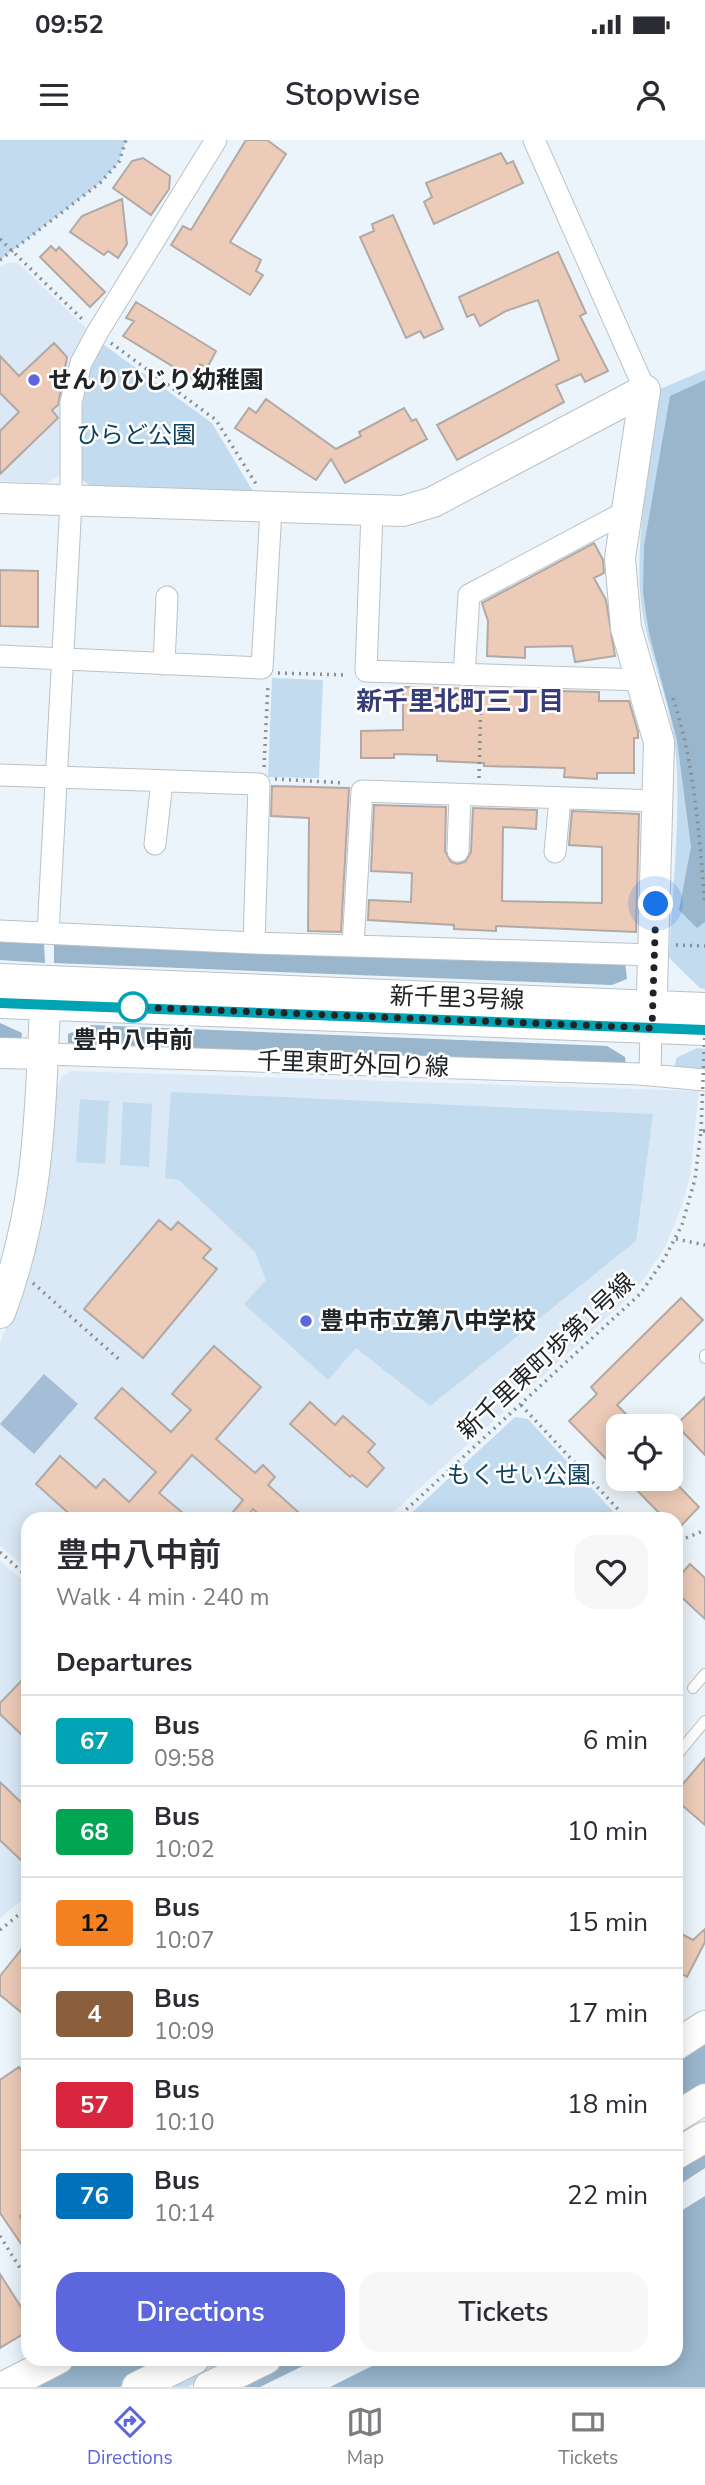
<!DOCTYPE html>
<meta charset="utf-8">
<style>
:root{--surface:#fff;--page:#f7f7f7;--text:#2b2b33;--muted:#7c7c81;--line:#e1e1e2;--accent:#5c67de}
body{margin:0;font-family:"Nunito Sans","Noto Sans JP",sans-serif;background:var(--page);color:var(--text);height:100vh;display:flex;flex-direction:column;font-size:26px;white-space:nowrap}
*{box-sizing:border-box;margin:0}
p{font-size:23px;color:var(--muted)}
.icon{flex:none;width:38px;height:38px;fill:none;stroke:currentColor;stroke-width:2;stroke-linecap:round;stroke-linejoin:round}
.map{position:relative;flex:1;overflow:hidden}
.sheet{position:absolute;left:21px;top:1372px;width:662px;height:854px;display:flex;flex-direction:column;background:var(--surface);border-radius:21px;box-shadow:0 4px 18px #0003}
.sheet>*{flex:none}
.badge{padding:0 14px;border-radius:5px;font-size:24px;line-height:46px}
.controls{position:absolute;left:606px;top:1274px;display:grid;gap:14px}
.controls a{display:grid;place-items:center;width:77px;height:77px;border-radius:14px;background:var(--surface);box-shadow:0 4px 18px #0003;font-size:35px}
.you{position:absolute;width:35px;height:35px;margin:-18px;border:5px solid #fff;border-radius:50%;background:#1a73e8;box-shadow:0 0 0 10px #1a73e833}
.map>.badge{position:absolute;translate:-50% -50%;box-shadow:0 0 0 4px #fff}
h2{padding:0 35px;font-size:26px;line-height:63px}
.round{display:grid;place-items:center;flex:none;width:74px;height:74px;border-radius:21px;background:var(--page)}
.head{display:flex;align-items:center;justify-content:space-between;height:119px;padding:0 35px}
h1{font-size:33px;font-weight:600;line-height:52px}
.button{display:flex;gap:14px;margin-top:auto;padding:14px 35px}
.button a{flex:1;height:80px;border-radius:21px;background:var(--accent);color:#fff;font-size:28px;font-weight:600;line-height:80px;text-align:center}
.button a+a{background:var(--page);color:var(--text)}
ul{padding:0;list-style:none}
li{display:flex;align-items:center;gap:21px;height:91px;padding:0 35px;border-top:2px solid var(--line)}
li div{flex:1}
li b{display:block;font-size:26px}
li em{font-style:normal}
li .badge{min-width:77px;font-weight:700;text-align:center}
.status{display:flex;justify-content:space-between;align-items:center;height:49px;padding:0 35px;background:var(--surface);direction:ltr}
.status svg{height:19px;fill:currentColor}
header{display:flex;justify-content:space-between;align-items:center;height:91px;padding:0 35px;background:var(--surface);font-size:32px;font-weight:600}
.dock{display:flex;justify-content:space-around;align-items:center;height:98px;border-top:2px solid var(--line);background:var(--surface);font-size:19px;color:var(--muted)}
.dock a{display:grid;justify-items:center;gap:4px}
.dock .current{color:var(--accent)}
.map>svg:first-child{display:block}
.built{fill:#dae9f5}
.green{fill:#c2dbef}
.forest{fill:#99b6cd}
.water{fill:#a6bdd7}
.building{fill:#eccbb8;stroke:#b2a9a4;stroke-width:2}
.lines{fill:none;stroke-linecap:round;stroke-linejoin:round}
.lane-casing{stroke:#bac2c8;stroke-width:12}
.street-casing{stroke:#bac2c8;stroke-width:23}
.secondary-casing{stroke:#bac2c8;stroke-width:32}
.path{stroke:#898f94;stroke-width:3.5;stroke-dasharray:2 5;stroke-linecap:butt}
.lane{stroke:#fff;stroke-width:10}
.street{stroke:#fff;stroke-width:21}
.secondary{stroke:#fff;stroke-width:30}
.path-bridge{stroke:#898f94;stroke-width:3.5;stroke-dasharray:2 5;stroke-linecap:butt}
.line-casing{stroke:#fff;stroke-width:16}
.line{stroke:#00a3b4;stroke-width:10}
.walk{stroke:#212427;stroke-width:7;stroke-dasharray:0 12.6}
.poi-dot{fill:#5c67de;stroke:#fff;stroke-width:2.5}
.stop-dot{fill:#fff;stroke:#00a3b4;stroke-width:3.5}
.labels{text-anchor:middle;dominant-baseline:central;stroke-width:5;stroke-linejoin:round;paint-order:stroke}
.poi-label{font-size:24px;font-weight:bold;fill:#212427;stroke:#fff;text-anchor:start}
.park-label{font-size:24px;fill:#0d3f5f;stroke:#fff}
.street-label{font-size:24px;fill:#212427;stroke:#fff}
.stop-label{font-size:24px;font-weight:bold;fill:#212427;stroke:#fff}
.neighbourhood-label{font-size:26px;font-weight:bold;fill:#353c78;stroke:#fff}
</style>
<div class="status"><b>09:52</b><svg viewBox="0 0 49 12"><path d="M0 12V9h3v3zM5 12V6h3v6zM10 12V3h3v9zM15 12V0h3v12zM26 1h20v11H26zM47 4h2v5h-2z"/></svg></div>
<header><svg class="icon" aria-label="menu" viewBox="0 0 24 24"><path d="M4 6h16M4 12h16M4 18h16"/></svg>Stopwise<svg class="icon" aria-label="person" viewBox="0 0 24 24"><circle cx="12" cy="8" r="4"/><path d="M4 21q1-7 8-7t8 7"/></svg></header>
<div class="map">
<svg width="705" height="2247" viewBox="0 0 705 2247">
<rect width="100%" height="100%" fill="#ebf4fb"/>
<path class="built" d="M7 123H18L88 190 61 335 46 343 0 341V127Z
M72 931 699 951 690 1036 683 1063 665 1107 646 1136 627 1159 386 1379H28V1430L0 1406V1203L18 1155 54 951 62 937Z
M0 1421 28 1445V1755L0 1778Z"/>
<path class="green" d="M0 0H126L119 22 100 43 0 120Z
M100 202 212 283 254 353 94 348 77 337C80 289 81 246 100 202Z
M705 230V849L700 848 669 818C672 750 682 673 675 606 669 553 643 504 640 450 636 384 652 314 660 249Z
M272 538 323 540 319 638 268 637Z
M697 908 705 909V929L675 928 676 918Z
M171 952 653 974 636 1101 430 1266 356 1208 328 1240 244 1164 266 1140 255 1112 179 1040 165 1038Z
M80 959 109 961 105 1024 76 1022Z
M123 962 152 964 149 1027 120 1025Z
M515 1277 528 1279 620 1379H405Z
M220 2219H244L187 2247H162Z"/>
<path class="forest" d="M705 240V782L697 788 679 770 691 707 677 600 649 493 643 452 644 406 670 256Z
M0 802 44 803 45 823 0 820Z
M54 804 625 822 627 839 612 845 54 823Z
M0 883 22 893 21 903 0 901Z
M91 885 607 906 625 917 626 926 68 903V894Z
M705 1898V1946L676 1965V1917Z
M705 2012V2028L676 2047V2030Z
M705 2056V2247H330L386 2219H676V2074Z
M81 2219H175L119 2247H24Z
M295 2219H317L260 2247H239Z"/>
<path class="water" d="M44 1234 78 1264 34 1314 0 1284Z"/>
<path class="building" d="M246 0H267L286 14 230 102 261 120 256 131 263 135 250 155 171 105 183 86 191 90Z
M501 13 507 24 513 21 523 43 434 84 424 62 432 57 426 43Z
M143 18 170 36 169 49 151 75 113 48 132 21Z
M122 59 127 104 118 118 108 111 104 115 70 92 82 76Z
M393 75 443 189 424 198 420 191 406 198 360 97 374 91 372 84Z
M51 106 56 111 59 107 105 152 90 167 40 117Z
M558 112 586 173 580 176 608 231 585 242 581 234 556 245 564 262 457 320 437 285 559 220 538 160 506 171 480 186 474 174 467 177 459 157Z
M136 162 216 211 207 228 200 224 192 238 123 196 134 181 126 178Z
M54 203 67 217 58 265 52 270 58 278 0 334V291L19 272 0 253V216L19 236Z
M266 259 336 309 361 296 359 292 404 268 412 281 416 279 427 299 345 343 331 319 316 340 235 288 249 268 256 273Z
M594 403 603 420 604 433 594 438 606 460 615 516 575 522 572 506 525 507V518L487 516 488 481 482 463Z
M0 430 38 431V487L0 486Z
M403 547 599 552V561H629L638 592V598H634V633H597V639L564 637 565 628 484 626V623L437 621V615L394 614V618H361V591L403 590Z
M272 646 349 648 341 792 308 791 309 678 271 676Z
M374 665 446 667 445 711 451 722 457 724 465 722 471 712 473 668 537 670 536 689 503 687 502 761 549 762 602 763V707L569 705 572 671 639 674 636 792 496 786V791L454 789V785L368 780 369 760 411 762 412 733 371 731Z
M159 1080 171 1090 178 1082 211 1109 203 1118 217 1129 143 1218 84 1169Z
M681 1158 703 1180 617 1265 638 1286H618V1331L569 1281 597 1254 591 1247Z
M214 1206 261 1247 216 1299 255 1333 263 1325 275 1337 268 1345 306 1379H264L253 1369 245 1379H227L243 1360 192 1315 159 1353 190 1379H75L36 1344 60 1316 96 1348 104 1339 129 1362 156 1332 95 1278 122 1248 171 1292 191 1270 172 1254Z
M705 1257V1315L676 1285Z
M310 1262 335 1285 343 1276 375 1304 368 1312 384 1328 367 1347 352 1335 350 1337 290 1284Z
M626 1339H672L699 1367 676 1391V1379H665Z
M690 1424 705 1438V1479L676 1452V1440Z
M28 1534V1601L0 1574V1563Z
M705 1618V1685L676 1660V1652Z
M0 1642 28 1669V1727L0 1700Z
M705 1789V1802L687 1837 676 1831V1791L693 1800Z
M28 1801V1878L0 1855V1836Z
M19 1927 28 1940V2068L20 2076 22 2081 28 2085V2114L0 2073V1940Z
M0 2134 28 2178V2191L0 2208Z"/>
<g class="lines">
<defs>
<path id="lane" d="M705 1215V1218
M693 1548 705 1534
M676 1616 705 1581
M28 2077V2076"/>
<path id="street" d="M534 0 645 250
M372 373 366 531 641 540
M0 516 262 528 271 369
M164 524 167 457
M464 535 469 455 625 372
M0 635 259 644 254 803
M155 704 162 641
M458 711 460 655
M555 712 560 659
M0 791 254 803 656 815
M48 793 71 362V262L81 223 97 193 216 0
M353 806 362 651 658 661
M45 914 639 934 705 940
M650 935 651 888"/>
<path id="secondary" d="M0 358 403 371 433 362 645 250 620 418 626 488 659 602 651 888
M0 839 705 868
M0 863 705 890
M0 913 45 914
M0 1173C42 1062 40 962 46 846
M676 1905 705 1886
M676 1977 705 1959
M676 2014 705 1997
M3 2247 58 2219
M137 2247 194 2219
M209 2247 266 2219"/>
</defs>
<use href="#lane" class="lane-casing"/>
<use href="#street" class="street-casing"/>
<use href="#secondary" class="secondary-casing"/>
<path class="path" d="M0 99 84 181
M0 120 100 43 119 22 126 0
M111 203 216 280 256 344
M278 533 347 535
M673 558C695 625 699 695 705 765
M264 627 268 544
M479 638 481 551
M275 639 344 643
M676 805 705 806
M676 1099 705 1105
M33 1143 122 1222
M521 1265 627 1379
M396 1379 640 1154 663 1121 682 1085 695 1039 701 991H705
M686 1398 705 1390
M0 1412 28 1437
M0 1790 28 1767
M0 2096 28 2141
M28 2146 23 2150 28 2159"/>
<use href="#lane" class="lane"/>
<use href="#street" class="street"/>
<use href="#secondary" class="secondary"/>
<path class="path-bridge" d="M701 991 705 890"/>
</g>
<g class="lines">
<defs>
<path id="line" d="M0 863 705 890"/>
</defs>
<use href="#line" class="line-casing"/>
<use href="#line" class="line"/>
<path class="walk" d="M133 867 652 888 656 764"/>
</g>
<g class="poi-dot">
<circle cx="34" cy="240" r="7"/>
<circle cx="306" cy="1181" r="7"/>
</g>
<circle class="stop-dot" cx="133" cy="867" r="14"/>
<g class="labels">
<g class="poi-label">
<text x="48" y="240">せんりひじり幼稚園</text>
<text x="320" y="1181">豊中市立第八中学校</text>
</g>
<g class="park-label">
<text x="136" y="295">ひらど公園</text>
<text x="519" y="1335">もくせい公園</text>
</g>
<g class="street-label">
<text transform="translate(457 858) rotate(2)">新千里3号線</text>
<text transform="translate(353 924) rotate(2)">千里東町外回り線</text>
<text transform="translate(546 1216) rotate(-43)">新千里東町歩第1号線</text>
</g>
<g class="stop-label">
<text x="133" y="900">豊中八中前</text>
</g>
<g class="neighbourhood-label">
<text x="460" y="561">新千里北町三丁目</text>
</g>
</g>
</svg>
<div class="controls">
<a><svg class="icon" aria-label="locate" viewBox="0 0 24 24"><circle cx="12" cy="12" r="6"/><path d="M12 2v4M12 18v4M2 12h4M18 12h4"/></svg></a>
</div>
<div class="you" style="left:656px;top:764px"></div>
<section class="sheet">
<div class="head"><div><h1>豊中八中前</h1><p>Walk · 4 min · 240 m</p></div><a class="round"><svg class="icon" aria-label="heart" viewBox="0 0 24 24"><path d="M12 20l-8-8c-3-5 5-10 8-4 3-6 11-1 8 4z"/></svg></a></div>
<h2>Departures</h2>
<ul>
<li><span class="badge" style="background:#00a3b4;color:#fff">67</span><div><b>Bus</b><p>09:58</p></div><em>6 min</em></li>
<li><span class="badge" style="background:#00a651;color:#fff">68</span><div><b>Bus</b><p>10:02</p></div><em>10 min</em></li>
<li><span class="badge" style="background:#f58220;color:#111">12</span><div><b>Bus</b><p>10:07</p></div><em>15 min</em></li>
<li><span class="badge" style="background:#8b5e3c;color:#fff">4</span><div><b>Bus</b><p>10:09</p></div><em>17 min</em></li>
<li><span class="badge" style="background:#d7263d;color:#fff">57</span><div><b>Bus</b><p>10:10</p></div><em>18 min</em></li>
<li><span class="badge" style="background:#0072bc;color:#fff">76</span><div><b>Bus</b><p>10:14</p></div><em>22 min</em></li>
</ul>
<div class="button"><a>Directions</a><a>Tickets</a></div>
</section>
</div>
<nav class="dock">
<a class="current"><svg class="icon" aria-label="directions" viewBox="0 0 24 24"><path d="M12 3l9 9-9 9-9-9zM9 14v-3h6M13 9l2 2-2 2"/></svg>Directions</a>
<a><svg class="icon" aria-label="map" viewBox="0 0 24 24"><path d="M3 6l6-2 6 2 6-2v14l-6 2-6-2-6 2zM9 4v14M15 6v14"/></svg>Map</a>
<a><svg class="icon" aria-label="tickets" viewBox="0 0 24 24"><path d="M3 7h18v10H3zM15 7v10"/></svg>Tickets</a>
</nav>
